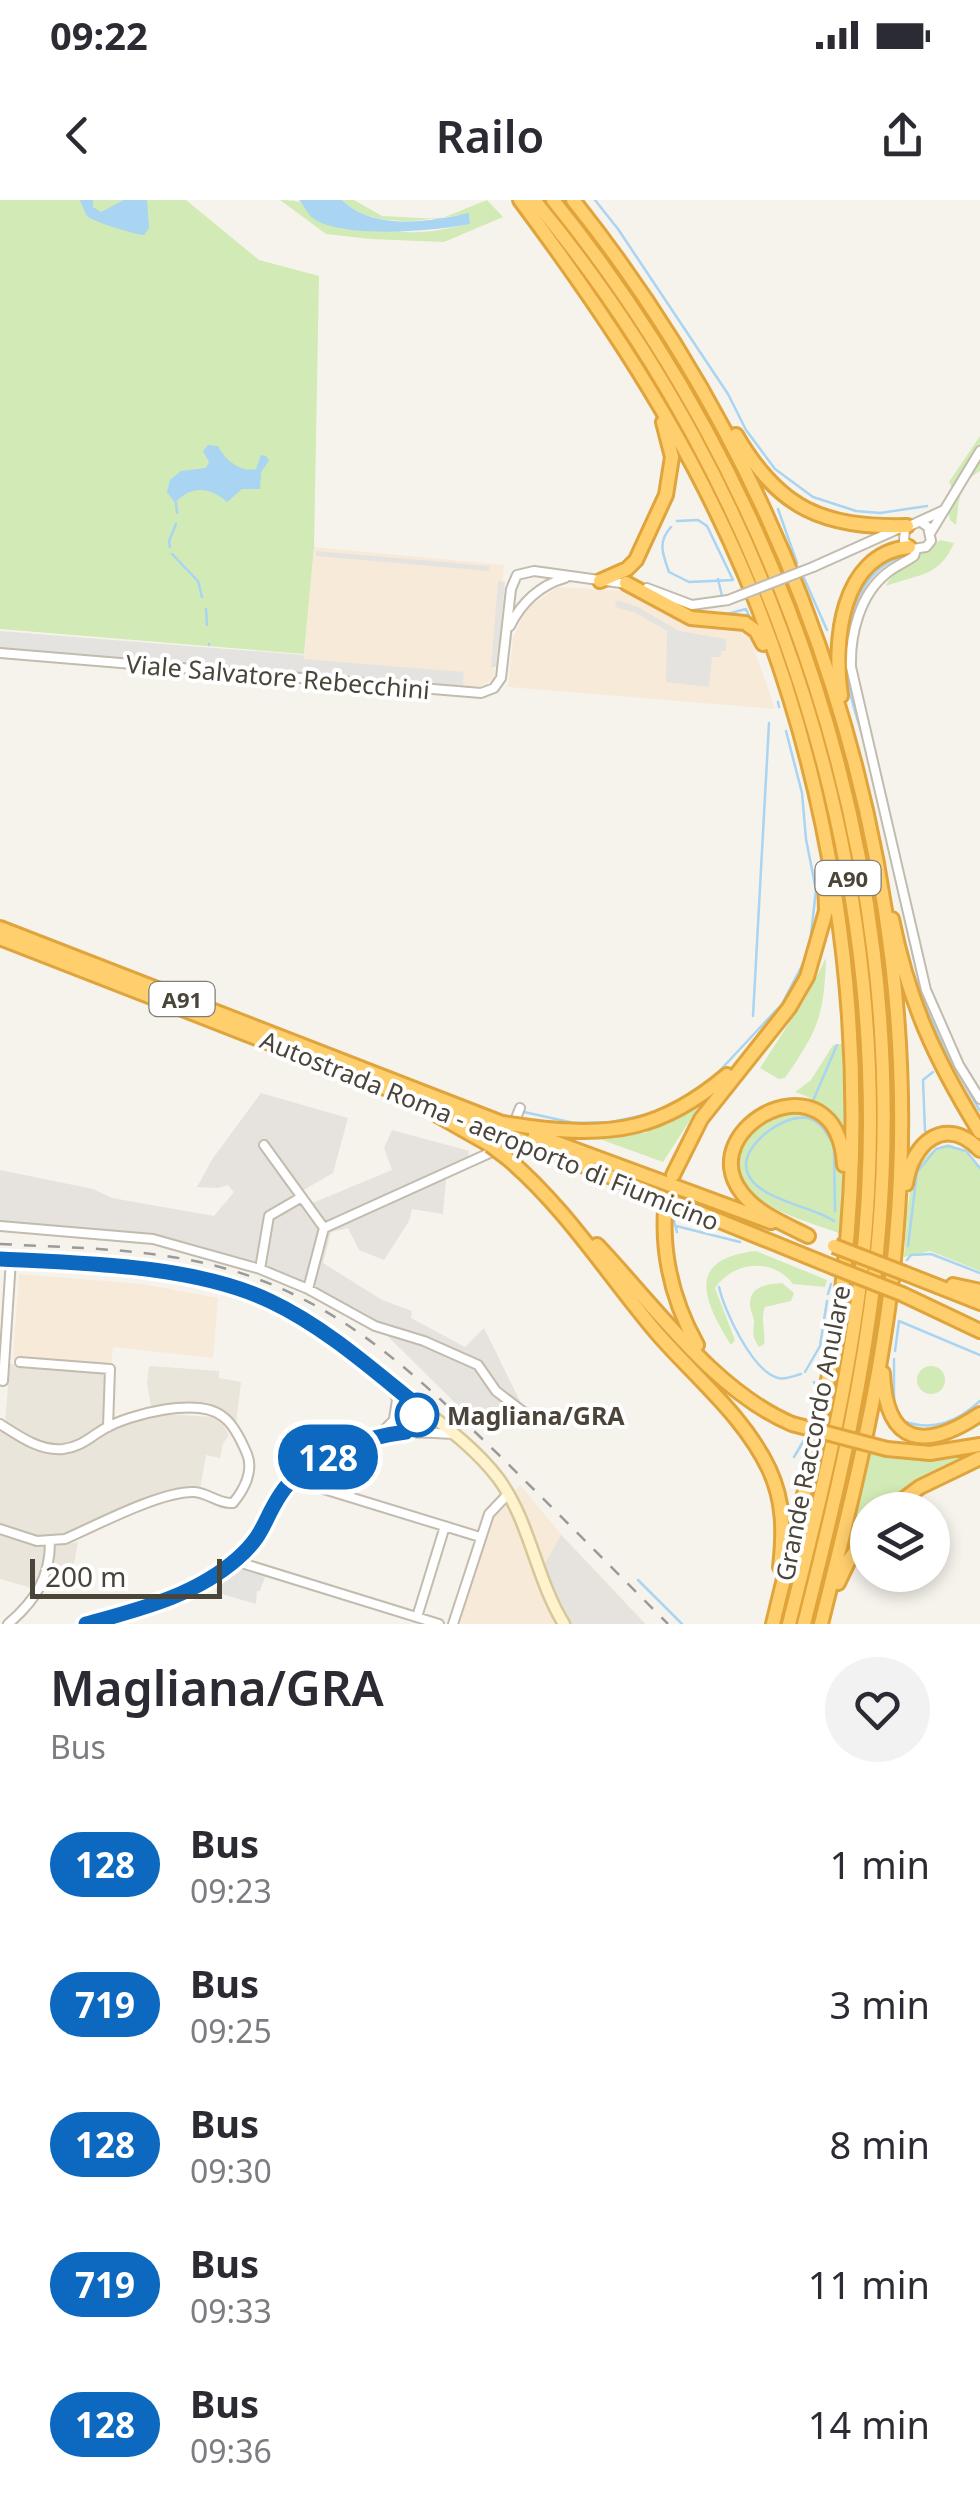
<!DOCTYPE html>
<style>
:root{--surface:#fff;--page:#f2f2f3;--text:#2b2b33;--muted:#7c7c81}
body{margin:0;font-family:"Noto Sans",sans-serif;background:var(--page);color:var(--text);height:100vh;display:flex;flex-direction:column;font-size:38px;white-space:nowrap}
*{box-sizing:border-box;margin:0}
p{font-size:32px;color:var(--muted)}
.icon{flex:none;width:55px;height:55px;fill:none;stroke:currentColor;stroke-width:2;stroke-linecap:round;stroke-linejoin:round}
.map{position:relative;height:1424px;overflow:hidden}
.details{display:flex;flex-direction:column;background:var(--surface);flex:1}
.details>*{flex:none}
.badge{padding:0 20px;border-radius:32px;font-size:35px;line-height:65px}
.buttons{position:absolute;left:850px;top:1292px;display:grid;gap:20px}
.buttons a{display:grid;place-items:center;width:100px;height:100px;border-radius:50%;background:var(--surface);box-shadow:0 5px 15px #0003;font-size:50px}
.scale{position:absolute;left:30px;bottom:25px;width:192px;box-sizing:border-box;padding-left:10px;border:5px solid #4b4439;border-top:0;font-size:28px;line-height:35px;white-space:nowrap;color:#4b4439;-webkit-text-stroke:8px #fff;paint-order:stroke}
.map>.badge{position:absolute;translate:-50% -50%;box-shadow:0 0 0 5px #fff}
.round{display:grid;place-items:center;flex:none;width:105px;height:105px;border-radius:52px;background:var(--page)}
.summary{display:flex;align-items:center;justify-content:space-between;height:170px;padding:0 50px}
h1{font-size:48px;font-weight:600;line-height:75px}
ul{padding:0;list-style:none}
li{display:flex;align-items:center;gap:30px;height:140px;padding:0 50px}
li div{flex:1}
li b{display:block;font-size:38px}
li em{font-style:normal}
li .badge{min-width:110px;font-weight:700;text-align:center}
.status{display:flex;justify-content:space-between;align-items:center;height:70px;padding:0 50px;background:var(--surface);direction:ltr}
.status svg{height:28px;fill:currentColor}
header{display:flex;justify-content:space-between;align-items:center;height:130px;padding:0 50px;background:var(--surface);font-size:45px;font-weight:600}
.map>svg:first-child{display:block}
.residential{fill:#eae5da}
.commercial{fill:#f7ead8}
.industrial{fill:#e6e2dd}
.green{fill:#d2eab5}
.parking{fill:#e5e3e0}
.water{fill:#a9d4f2}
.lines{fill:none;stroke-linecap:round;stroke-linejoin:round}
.stream{stroke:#a9d4f2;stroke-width:2.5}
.minor-casing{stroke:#c2bbae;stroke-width:12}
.secondary-casing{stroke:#d6c79b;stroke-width:15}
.motorway-casing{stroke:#e0a43c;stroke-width:18}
.minor{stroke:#fff;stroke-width:8}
.secondary{stroke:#fff3cd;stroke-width:10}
.motorway{stroke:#ffcf6e;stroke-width:12}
.rail{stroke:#9a9a9a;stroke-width:2.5;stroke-dasharray:12 12;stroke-linecap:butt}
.minor-bridge-casing{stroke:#c2bbae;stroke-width:12;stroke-linecap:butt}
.motorway-bridge-casing{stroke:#e0a43c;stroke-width:18;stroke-linecap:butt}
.minor-bridge{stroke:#fff;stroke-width:8}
.motorway-bridge{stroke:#ffcf6e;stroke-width:12}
.line-casing{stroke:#fff;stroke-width:22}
.line{stroke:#0c69bf;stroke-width:15}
.stop-dot{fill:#fff;stroke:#0c69bf;stroke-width:5}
.labels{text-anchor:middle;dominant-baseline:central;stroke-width:8;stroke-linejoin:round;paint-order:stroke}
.shield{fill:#fff;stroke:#817c74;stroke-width:2.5}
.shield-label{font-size:22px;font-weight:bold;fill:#4b4439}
.street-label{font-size:25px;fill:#4b4439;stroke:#fff}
.stop-label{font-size:25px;font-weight:bold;fill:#4b4439;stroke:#fff;text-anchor:start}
</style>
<div class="status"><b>09:22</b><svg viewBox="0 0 49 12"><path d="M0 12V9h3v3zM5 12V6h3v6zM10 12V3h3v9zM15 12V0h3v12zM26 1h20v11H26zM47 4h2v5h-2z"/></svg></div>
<header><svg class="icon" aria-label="back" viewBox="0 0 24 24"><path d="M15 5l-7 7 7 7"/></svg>Railo<svg class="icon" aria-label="share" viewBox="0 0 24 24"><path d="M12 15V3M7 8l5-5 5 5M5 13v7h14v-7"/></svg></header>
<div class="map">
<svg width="980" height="1424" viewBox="0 0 980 1424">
<rect width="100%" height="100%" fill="#f6f3ec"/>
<path class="residential" d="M10 1164 105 1172V1223L81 1239 69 1242 55 1244 30 1237 5 1222Z
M149 1166 219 1171V1178L241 1182 236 1223 226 1212 208 1205 177 1203 151 1207 147 1183Z
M166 1214 212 1217 223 1224 229 1236 223 1243 220 1258 206 1255 200 1289 167 1292 55 1337H44L0 1323V1229L34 1249 62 1254 97 1241 122 1225Z
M0 1333 48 1348 78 1342 73 1370 60 1386 35 1389 0 1379Z"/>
<path class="commercial" d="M314 347 504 365 494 479 480 486H463L464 473 304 459Z
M558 387 624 391 688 423 701 426 747 428 775 509 508 487 513 438 526 409Z
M19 1074 141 1084 218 1098 213 1158 113 1147 111 1167 13 1158Z
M520 1285 561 1334 646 1424H460L489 1314Z"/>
<path class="industrial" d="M261 893 348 918 333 973 302 991 310 1004 392 970 384 948 392 930 469 951 468 959 447 967 443 1014 412 1009 409 1021 384 1060 359 1050 348 1028 331 1032 323 1063 382 1100 412 1111 411 1118 465 1147 484 1128 520 1201 486 1233 370 1119 315 1087 252 1063 160 1038 0 1024V970L93 989 112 998 214 1016 234 992 228 985 218 988 197 987 213 958Z
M561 1335 645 1424H568L543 1367Z"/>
<path class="green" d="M0 0H186L259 60 319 76 314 347 304 454 0 429Z
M280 0C319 0 355 23 392 30 417 36 445 29 470 24L469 14C427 19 376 32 342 0H354L382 16 440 19 487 0 503 17 444 42 371 39 326 34Z
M980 236V271C958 283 959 302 956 325L950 320 947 306 955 293 949 282Z
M940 340 954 343C939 378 917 374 886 386 895 365 924 357 940 340Z
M826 758C824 817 818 830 785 878L779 879 760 868 806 797Z
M843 844 846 940C834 914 822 901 795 892L811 880 833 845Z
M695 907 698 908 663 962 597 938 645 933Z
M794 911C801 912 811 913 818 917 849 934 842 1003 841 1034 806 1020 713 1000 743 946 754 927 773 917 794 911Z
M949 944 964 951 980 969V1071L930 1051 904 1057C908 1021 903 952 949 944Z
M756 1051 827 1080 825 1087 793 1084C772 1057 734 1061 715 1088L735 1140 731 1145C703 1100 685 1059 756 1051Z
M782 1083 794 1093 791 1101 765 1107C760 1120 766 1130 764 1144L759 1147C752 1136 753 1134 754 1122 754 1116 750 1111 750 1105 749 1086 768 1084 782 1083Z
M917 1180a14 14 0 1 1 28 0a14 14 0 1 1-28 0Z
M980 1250V1256L887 1310H868L867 1329 848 1354 844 1353 869 1251 920 1260Z"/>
<path class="parking" d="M316 351 489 366V371L316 356Z
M498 381 505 382 497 467H491Z
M617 400 638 407 679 431 726 439V451H722L720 457H712L709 487 666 482 667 431 636 413 615 407Z
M0 431 304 455V459L464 472 463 486 0 448Z
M238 1368 265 1377 260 1391H257L256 1404 215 1392 217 1386Z"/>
<path class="water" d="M80 0H93V7L101 12 124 0H147L149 28 144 35C137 35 93 22 87 16 85 13 81 3 80 0Z
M299 0H342C374 31 429 22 469 13L470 24C435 31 344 39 314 19 308 15 304 5 299 0Z
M208 245 218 246C225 260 241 273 256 269L261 255 266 256 269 261 261 272 260 289H242L227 302C210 287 191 285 175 303L167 292 170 280 181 271 206 268 209 262 203 251Z"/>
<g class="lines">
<path class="stream" d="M595 0 618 29 728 194 746 230 775 269 813 297 856 311 880 313 927 306
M176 303 177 313
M778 309 797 363
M671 327C657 342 663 355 669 372L689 382 733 380 707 326 698 320 677 321
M170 347 169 341 176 324
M172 354 198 381 202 397
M804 378 827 430
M718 379 722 396
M206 409 207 425
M723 415 746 409 750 418
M209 444V445
M778 502 779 507
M786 531 802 593 806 639 816 690 810 743
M867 551C859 523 848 495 846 466 842 425 861 366 905 356
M883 622 923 800 943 847 980 911
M753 816 769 523
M712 879 782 804 807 756
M812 903 837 845
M524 912 574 923 611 922 654 913
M925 931 923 880 933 872
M832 942C826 932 821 923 811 919 789 911 747 940 746 964 746 999 812 1005 834 1021
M834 949 835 1011
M674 1021 677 1032
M676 1026 740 1042
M908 1046 917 972 936 949 948 946 966 951 980 968
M907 1060 911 1055 931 1054 980 1073
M719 1087C724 1110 752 1171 778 1178 785 1180 794 1176 801 1174
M828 1094 831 1084
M895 1151 899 1121 980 1155
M894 1159V1203L903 1221C933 1232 957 1222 980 1201
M805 1172 820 1146 827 1101
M809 1224 817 1190 814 1182
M794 1257 807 1235
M638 1380 682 1424"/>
<defs>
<path id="minor" d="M921 322 928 327 931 341 926 347 913 349 904 341 905 328 942 311
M931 332 980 251
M916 350 914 356C906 362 895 366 887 373 860 394 850 434 851 467L926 790 959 865 980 899
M813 367 900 328
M647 388 692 405 728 400
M510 426C521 403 540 385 565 378
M0 453 481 493 494 488 501 478 511 389 517 375 534 371 628 384
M264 945 324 1028
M0 1026 153 1039 260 1069 308 1089 375 1126 424 1141 478 1165 496 1191 530 1217
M260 1069 269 1016 300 998
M308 1089 324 1028 505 946 520 908
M20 1162 110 1169 108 1227
M0 1180 3 1181 11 1060
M392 1185 397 1200 394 1219
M0 1224C19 1236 39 1251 63 1249 81 1247 90 1237 104 1229 129 1214 198 1197 222 1216 233 1223 242 1242 247 1254 254 1271 244 1290 233 1303 218 1304 209 1293 194 1292 161 1291 97 1325 65 1339L37 1341 0 1329
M406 1232 415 1220 419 1207
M379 1235 399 1215 419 1207
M291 1279 480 1337
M235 1361 439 1424
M417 1417 445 1326
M8 1424C35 1401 50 1378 50 1342
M85 1424C139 1410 188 1396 233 1362 264 1339 262 1323 280 1294 298 1267 351 1240 384 1235 407 1231 430 1233 453 1234
M453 1424 489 1314 508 1294"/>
<path id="secondary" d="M0 1059C85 1063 192 1064 270 1101 318 1123 360 1160 401 1192 434 1218 473 1245 498 1278 530 1321 536 1379 564 1424"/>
<path id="motorway" d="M520 0C593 98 661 198 714 307 833 549 875 830 841 1097 827 1208 799 1316 773 1424
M534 0C778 294 904 686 862 1067 848 1189 819 1306 789 1424
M553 0C785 288 910 659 879 1030 868 1164 837 1294 804 1424
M573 0C803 288 929 669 896 1038 885 1170 853 1296 821 1424
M736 235C779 309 823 328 907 326
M600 381 627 369 636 360 666 295 672 257 663 222
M626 383 691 418 745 423 756 431 763 444
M841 496C833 443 840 354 909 347
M892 719C909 803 935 859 980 932
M0 728 502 923
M0 738 498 932
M439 916 490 945
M530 927C613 938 663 929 727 875
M527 932 771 1022
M523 941 833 1067
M507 958C567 1009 607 1074 657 1133 695 1177 744 1216 769 1269 784 1301 784 1332 780 1367
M673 975 701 919 789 808 807 777 826 711 825 674
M906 984C912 943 945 914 980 950
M665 1010C662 1059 673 1102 697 1145
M808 1036C785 1024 758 1014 742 993 690 927 837 850 844 965
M597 1045C654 1105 714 1191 792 1224
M904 1073 980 1103
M953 1085 980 1091
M902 1094 980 1131
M883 1173C886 1246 925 1251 980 1214
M887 1249 930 1253 980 1245
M889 1310 920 1287 980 1258
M838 1383 849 1360 868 1334"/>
</defs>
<use href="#minor" class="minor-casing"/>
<use href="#secondary" class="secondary-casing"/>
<use href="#motorway" class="motorway-casing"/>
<use href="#minor" class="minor"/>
<use href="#secondary" class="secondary"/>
<use href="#motorway" class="motorway"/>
<path class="rail" d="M0 1044C73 1048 149 1048 220 1067 339 1099 415 1174 501 1257 557 1312 612 1368 668 1424"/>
<defs>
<path id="minor-bridge" d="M728 400 813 367"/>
<path id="motorway-bridge" d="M502 923 530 927
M498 932 523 941
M490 945 507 958
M834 1046 904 1073
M833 1067 902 1094
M792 1224 887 1249"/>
</defs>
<use href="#minor-bridge" class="minor-bridge-casing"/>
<use href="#motorway-bridge" class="motorway-bridge-casing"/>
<use href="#minor-bridge" class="minor-bridge"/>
<use href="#motorway-bridge" class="motorway-bridge"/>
</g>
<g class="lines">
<defs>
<path id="line" d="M0 1059C82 1063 195 1065 270 1101 325 1127 372 1169 419 1207L415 1220 406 1232C363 1237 304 1257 280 1295 263 1321 265 1334 238 1358 195 1396 140 1409 86 1424"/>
</defs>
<use href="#line" class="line-casing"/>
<use href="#line" class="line"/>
</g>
<circle class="stop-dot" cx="417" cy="1215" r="20"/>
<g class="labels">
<g class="shield">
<rect x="815.5" y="661" width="65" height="34" rx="8"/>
<rect x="149.5" y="782" width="65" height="34" rx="8"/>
</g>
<g class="shield-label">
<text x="848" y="678">A90</text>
<text x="182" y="799">A91</text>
</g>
<g class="street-label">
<text transform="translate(278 476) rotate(5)">Viale Salvatore Rebecchini</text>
<text transform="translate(490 930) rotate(22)">Autostrada Roma - aeroporto di Fiumicino</text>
<text transform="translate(812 1233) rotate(-79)">Grande Raccordo Anulare</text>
</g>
<g class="stop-label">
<text x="447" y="1215">Magliana/GRA</text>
</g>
</g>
</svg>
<div class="buttons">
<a><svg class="icon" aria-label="layers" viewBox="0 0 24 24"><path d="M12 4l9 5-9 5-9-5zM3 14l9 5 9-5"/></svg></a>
</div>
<div class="scale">200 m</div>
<b class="badge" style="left:328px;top:1257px;background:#0c69bf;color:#fff">128</b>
</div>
<section class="details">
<div class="summary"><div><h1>Magliana/GRA</h1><p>Bus</p></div><a class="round"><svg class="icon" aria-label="heart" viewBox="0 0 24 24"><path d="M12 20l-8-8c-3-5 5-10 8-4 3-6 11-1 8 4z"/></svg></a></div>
<ul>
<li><span class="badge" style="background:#0c69bf;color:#fff">128</span><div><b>Bus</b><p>09:23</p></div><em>1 min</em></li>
<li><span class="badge" style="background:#0c69bf;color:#fff">719</span><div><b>Bus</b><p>09:25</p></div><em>3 min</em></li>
<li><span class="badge" style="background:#0c69bf;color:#fff">128</span><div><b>Bus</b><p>09:30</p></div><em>8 min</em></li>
<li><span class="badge" style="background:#0c69bf;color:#fff">719</span><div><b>Bus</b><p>09:33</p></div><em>11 min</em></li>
<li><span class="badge" style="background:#0c69bf;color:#fff">128</span><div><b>Bus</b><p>09:36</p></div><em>14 min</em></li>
</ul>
</section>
